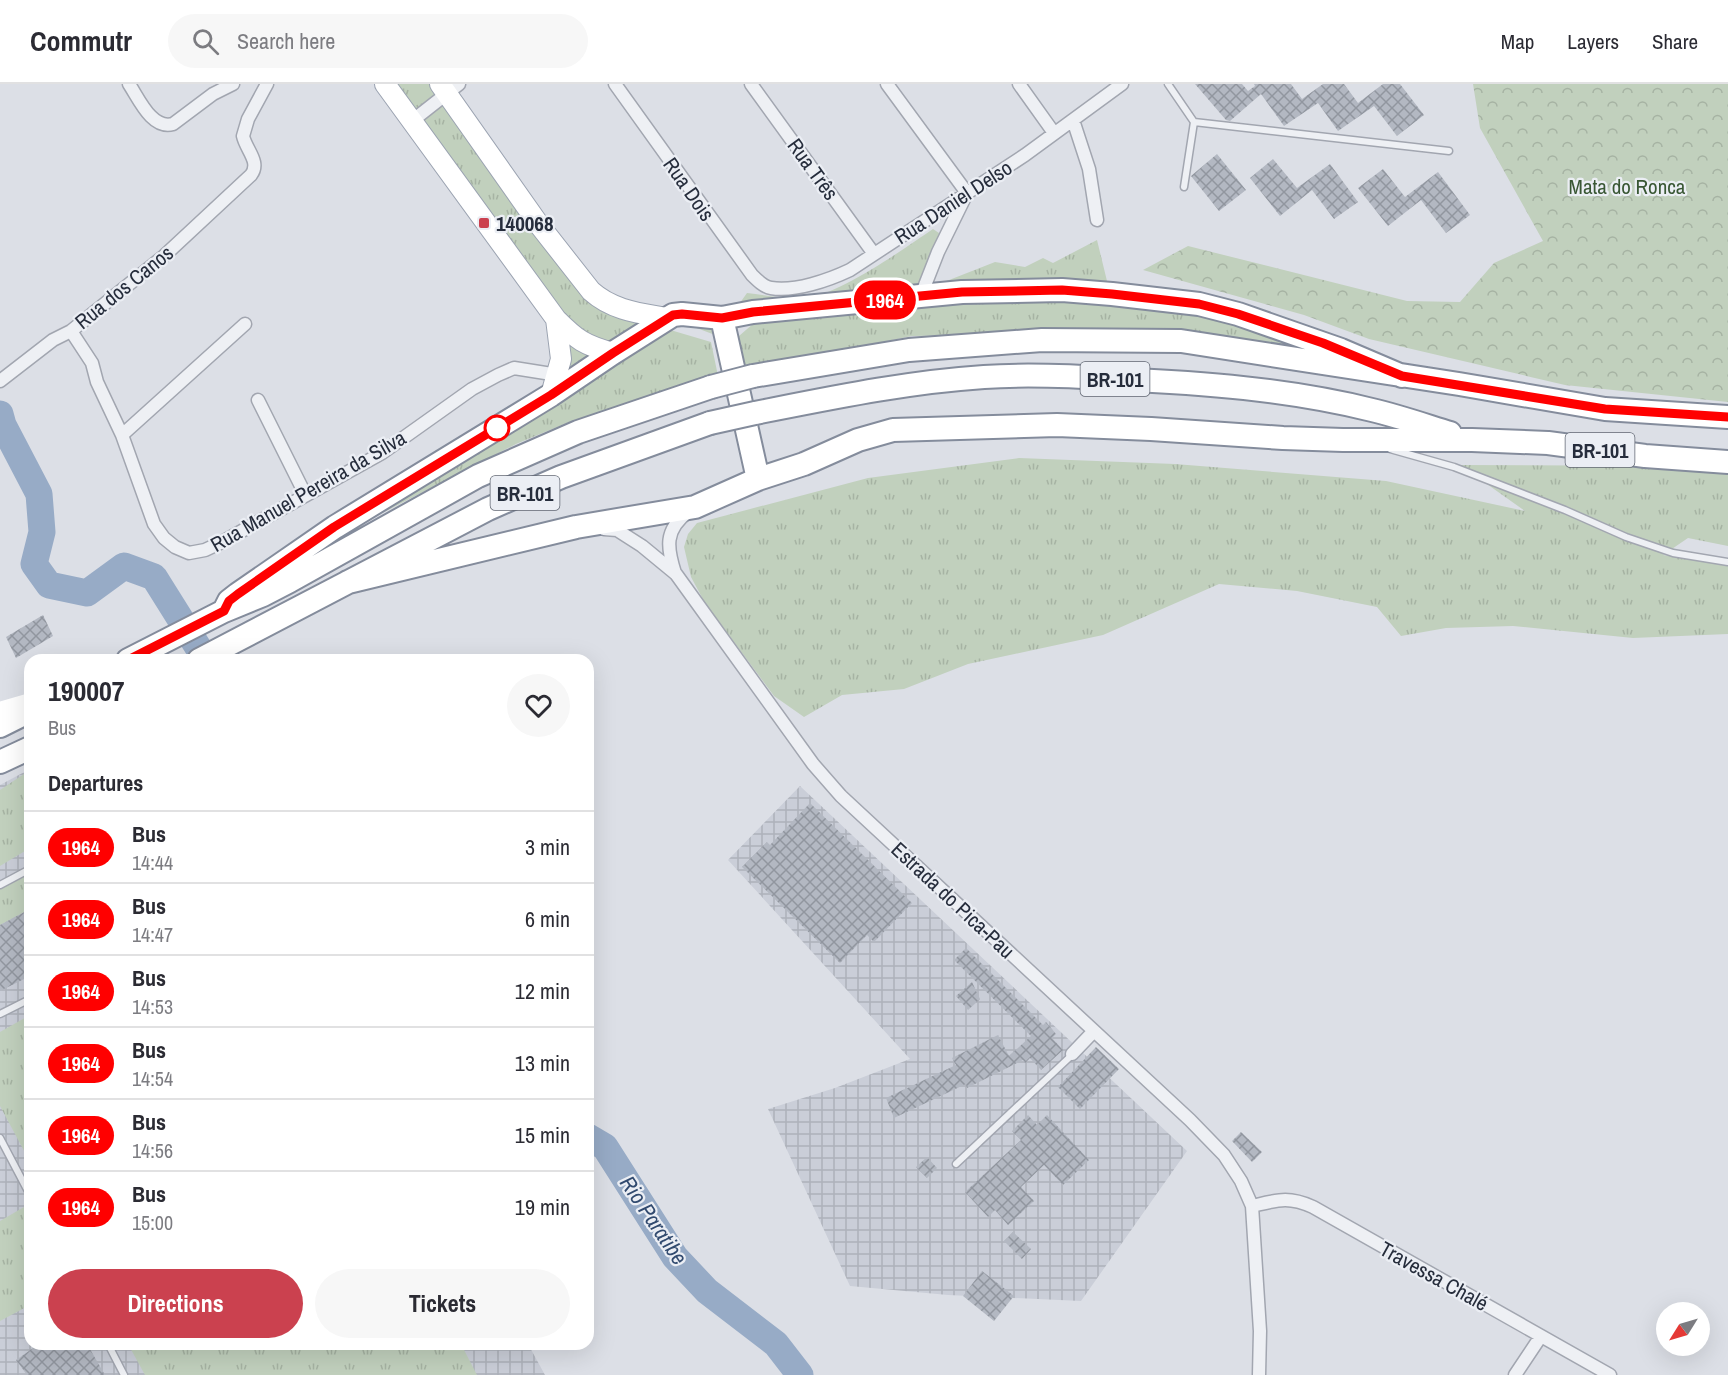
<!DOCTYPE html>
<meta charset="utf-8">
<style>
:root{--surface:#fff;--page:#f7f7f7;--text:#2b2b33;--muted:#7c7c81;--line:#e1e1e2;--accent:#cb414f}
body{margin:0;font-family:"Archivo Narrow",sans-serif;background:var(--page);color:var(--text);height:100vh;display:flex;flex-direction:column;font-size:22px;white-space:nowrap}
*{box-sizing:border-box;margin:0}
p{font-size:20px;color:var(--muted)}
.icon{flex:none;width:33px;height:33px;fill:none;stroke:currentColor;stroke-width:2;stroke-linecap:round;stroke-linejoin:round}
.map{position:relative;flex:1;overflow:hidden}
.side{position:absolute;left:24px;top:570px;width:570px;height:696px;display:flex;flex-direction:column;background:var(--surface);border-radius:18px;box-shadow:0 6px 24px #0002}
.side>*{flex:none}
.badge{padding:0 12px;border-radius:20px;font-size:21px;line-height:39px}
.needle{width:39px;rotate:233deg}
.fabs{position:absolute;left:1656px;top:1218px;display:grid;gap:12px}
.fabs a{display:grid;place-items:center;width:54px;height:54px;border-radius:50%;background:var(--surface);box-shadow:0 6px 24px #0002;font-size:30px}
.map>.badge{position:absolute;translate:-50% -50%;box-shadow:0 0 0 3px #fff}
h2{padding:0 24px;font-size:22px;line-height:54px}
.round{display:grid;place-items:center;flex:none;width:63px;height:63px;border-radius:32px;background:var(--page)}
.overview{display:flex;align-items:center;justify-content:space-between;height:102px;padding:0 24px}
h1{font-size:28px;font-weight:700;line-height:45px}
.button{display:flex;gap:12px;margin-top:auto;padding:12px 24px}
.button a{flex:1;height:69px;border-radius:36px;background:var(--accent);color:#fff;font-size:24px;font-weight:700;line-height:69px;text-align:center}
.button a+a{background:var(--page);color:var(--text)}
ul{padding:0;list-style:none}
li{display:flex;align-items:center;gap:18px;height:72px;padding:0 24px;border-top:2px solid var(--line)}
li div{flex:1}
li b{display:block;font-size:22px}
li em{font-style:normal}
li .badge{min-width:66px;font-weight:700;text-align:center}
header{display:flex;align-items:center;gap:36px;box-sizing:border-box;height:84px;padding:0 30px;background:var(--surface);border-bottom:2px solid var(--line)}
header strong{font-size:28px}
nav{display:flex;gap:33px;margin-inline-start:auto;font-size:21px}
.search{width:420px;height:54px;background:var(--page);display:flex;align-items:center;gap:15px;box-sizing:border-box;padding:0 21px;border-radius:33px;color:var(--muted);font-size:22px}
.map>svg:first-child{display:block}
.industrial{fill:url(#industrial-grid)}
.grass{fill:url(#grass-tufts)}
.forest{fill:url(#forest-crowns)}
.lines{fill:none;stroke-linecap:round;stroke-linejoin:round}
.river{stroke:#97abc6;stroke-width:27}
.building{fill:url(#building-cross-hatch)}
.lane-casing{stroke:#a2a6b0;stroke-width:9}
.street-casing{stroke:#a2a6b0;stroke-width:15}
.primary-casing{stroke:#9ba3b1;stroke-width:22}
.highway-casing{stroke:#848c9c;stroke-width:26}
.lane{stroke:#eef0f4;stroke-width:6}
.street{stroke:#eef0f4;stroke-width:12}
.secondary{stroke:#fff;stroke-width:18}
.primary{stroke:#fff;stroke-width:20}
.highway{stroke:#fff;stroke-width:22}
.highway-bridge-casing{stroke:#848c9c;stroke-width:26;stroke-linecap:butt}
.highway-bridge{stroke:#fff;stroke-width:22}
.line-casing{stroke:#fff;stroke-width:14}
.line{stroke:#f00;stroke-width:9}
.poi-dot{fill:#cb414f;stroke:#ebeef4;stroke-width:2}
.stop-dot{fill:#fff;stroke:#f00;stroke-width:3}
.labels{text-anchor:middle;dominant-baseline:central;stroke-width:4.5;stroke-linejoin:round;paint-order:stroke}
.shield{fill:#ebeef4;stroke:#616773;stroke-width:1.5}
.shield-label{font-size:20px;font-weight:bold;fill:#262d3c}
.street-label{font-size:21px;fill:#262d3c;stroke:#ebeef4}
.park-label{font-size:21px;fill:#395734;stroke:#ebeef4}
.poi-label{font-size:21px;font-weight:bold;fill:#262d3c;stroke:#ebeef4;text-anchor:start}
.water-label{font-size:22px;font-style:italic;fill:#314a6f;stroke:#ebeef4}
</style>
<header>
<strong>Commutr</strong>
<div class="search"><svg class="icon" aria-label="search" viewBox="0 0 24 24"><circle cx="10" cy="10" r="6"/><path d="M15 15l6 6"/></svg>Search here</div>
<nav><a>Map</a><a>Layers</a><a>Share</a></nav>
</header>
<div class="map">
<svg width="1728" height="1291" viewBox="0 0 1728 1291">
<defs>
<pattern id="industrial-grid" width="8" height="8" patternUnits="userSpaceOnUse" patternTransform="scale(1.5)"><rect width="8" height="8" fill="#caced8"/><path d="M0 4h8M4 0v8" fill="none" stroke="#adb1ba"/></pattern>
<pattern id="grass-tufts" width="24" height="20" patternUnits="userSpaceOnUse" patternTransform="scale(1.5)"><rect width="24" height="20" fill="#c1d0bd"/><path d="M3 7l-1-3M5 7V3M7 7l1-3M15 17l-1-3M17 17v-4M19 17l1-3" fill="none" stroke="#a6b3a3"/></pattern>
<pattern id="forest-crowns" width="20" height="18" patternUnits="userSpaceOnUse" patternTransform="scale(1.5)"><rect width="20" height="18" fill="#c1d0bd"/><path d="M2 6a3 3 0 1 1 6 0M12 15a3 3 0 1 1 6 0" fill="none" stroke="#a6b3a3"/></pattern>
<pattern id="building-cross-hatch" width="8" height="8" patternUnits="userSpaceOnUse" patternTransform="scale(1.5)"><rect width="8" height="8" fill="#b3b8c2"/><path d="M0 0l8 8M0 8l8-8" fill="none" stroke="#91969f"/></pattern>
</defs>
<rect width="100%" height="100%" fill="#dcdfe6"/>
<path class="industrial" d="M30 685V1260H528L545 1291H0V701Z
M800 702 1187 1067 1081 1217 948 1211 850 1202 768 1025 835 1004 910 975 728 776Z"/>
<path class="grass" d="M389 0H432L598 225 640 240 568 293 553 225Z
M933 145 939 149 938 156 916 207 747 223 715 251 681 238V224L715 222 737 223 747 209C765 211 785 215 803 214 837 213 903 165 933 145Z
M1097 156 1107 197 997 200 944 198 995 178 1025 183 1043 174 1053 179Z
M1097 215 1203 226 1328 268 1132 249 912 252 797 275 740 282 739 252 754 239 771 233 935 220Z
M667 245 711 258 718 292 574 336 516 360 301 471Z
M1019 374 1175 380 1386 397 1525 427 1460 381 1690 382 1728 384V462L1688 454 1663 471 1728 480V550L1633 554 1513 542 1446 544 1401 552 1377 523 1297 507 1219 500 1103 551 968 580 904 605 842 611 804 633 774 612 705 519 691 493 684 463 688 450 697 439 868 394Z
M30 686V764L0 782V706Z
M30 784V825L0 841V802Z
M30 931V1078L0 1022V948Z
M24 1123 30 1133V1221L0 1237V1137Z
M128 1260H461L477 1291H145Z"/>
<path class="forest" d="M1473 0H1728V318L1565 301 1369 255 1304 231 1143 186 1188 162 1407 217 1460 218 1494 179 1543 157 1480 44Z"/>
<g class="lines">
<path class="river" d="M0 330 3 341 39 410 42 448 34 480 49 501 87 509 124 482 154 493 206 576
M588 1053 605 1063 675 1173 707 1207 776 1260 800 1291"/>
</g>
<path class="building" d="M1195 0H1242L1248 7 1255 2 1254 0H1291L1302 15 1323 0H1344L1358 19 1383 0H1400L1424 31 1397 52 1374 22 1338 47 1318 19 1284 42 1261 10 1230 37 1226 36Z
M1217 70 1246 106 1219 127 1191 92Z
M1273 75 1297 104 1330 80 1358 118 1334 135 1312 106 1280 132 1250 94Z
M1383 85 1405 113 1438 88 1470 131 1446 149 1421 116 1388 142 1358 104Z
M43 531 53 552 16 574 6 553Z
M810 719 912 819 874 858 867 851 840 879 742 783 767 758 770 761Z
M30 825V892L0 907V841Z
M966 864 1043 941 1046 938 1056 950 1052 954 1063 966 1041 986 1030 974 1025 979 1023 976 967 1004 966 1000 894 1034 886 1014 956 981 952 974 998 951 1009 972 1031 952 954 876Z
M972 898 980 915 968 926 956 912Z
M1096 963 1119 985 1080 1025 1058 1003Z
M1028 1031 1037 1041 1047 1031 1089 1076 1063 1101 1044 1081 1021 1103 1034 1117 1008 1141 995 1126 988 1133 965 1108 1021 1056 1012 1047Z
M1241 1048 1262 1068 1252 1078 1232 1057Z
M927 1073 937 1084 927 1094 916 1083Z
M1013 1148 1031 1165 1022 1175 1004 1157Z
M982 1187 1014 1212 994 1237 963 1212Z
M39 1260H87L105 1291H27L16 1276Z"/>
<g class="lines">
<defs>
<path id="lane" d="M1168 0 1194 38 1184 103
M1194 38 1449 67
M1390 365 1454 383 1565 426 1626 453 1673 469 1728 478
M0 801 30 785
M0 930 30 915
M0 1054 30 1111
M956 1080 1072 971
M108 1260 124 1291"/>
<path id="street" d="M129 0C139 15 152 46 173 40L213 10 233 0
M615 0 752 191C757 196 764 203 771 204 795 208 829 196 850 186L1025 71 1122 0
M751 0 874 170
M887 0 967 109 938 168 920 214
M1019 0 1054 49
M1073 36 1089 85 1097 136
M412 37 459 0
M71 247 92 279 97 298 122 351 154 440 164 454 175 463 189 469 205 466 222 458 382 369 472 305 498 291 514 284 558 291
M0 297 53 256 71 247 164 172 251 91C261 78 246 66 243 52L248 35 267 0
M258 316 305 410
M122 351 245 240
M604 445 617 446 642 462 676 490 813 680 841 712 1190 1036 1224 1071 1241 1097 1252 1122 1260 1247 1259 1291
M675 489C667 464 664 446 688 428
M1072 970 1094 947
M1252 1122C1278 1116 1288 1112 1313 1123L1610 1291
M1515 1291 1541 1252"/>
<path id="primary" d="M385 0 556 235C577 256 584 261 613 269
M440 0 540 142 591 207C612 226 638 229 666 234
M551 311 561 275 556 235"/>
<path id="highway" d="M722 234 758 395
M753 292 909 266 1042 256 1181 257 1459 300 1605 325 1728 333
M755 329C831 314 907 298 984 293 1027 290 1072 292 1116 295 1201 299 1288 305 1372 326 1398 332 1424 341 1450 349
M348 498 576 443 695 423 758 395 804 380 858 356 893 346 1057 341 1151 345 1283 354 1343 356H1472L1548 359 1645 372 1728 378
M224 527 229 517 238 510 335 443 551 311 613 269 673 231 682 230 722 234 753 228 962 208 1062 206 1112 210 1199 220 1238 230 1341 266 1402 292
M128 576 224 527 263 511 290 497 478 392 578 348 711 303
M199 576 488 425 561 393 710 339
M0 642 30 627
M0 678 30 664"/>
</defs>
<use href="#lane" class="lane-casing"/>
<use href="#street" class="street-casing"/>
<use href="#primary" class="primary-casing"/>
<use href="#highway" class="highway-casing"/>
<use href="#lane" class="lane"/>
<use href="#street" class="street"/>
<path class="secondary" d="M0 627 30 618"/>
<use href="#primary" class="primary"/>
<use href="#highway" class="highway"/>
<defs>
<path id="highway-bridge" d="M711 303 753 292
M710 339 755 329"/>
</defs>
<use href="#highway-bridge" class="highway-bridge-casing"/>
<use href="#highway-bridge" class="highway-bridge"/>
</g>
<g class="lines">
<defs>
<path id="line" d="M128 576 224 527 229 517 238 510 334 443 551 311 613 269 673 231 682 230 722 234 753 228 962 208 1062 206 1112 210 1199 220 1238 230 1323 259 1402 292 1605 325 1728 333"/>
</defs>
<use href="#line" class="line-casing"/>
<use href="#line" class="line"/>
</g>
<rect class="poi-dot" x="478" y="133" width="12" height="12" rx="3"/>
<circle class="stop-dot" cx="497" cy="344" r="12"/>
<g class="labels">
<g class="shield">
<rect x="1080.5" y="278" width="69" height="34" rx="4.5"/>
<rect x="1565.5" y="349" width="69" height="34" rx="4.5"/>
<rect x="490.5" y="392" width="69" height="34" rx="4.5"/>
</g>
<g class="shield-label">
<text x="1115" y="295">BR-101</text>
<text x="1600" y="366">BR-101</text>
<text x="525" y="409">BR-101</text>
</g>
<g class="street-label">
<text transform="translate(813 85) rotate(54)">Rua Três</text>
<text transform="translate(689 105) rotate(55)">Rua Dois</text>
<text transform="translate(953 118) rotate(-33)">Rua Daniel Delso</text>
<text transform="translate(124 203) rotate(-39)">Rua dos Canos</text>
<text transform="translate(308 407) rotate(-30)">Rua Manuel Pereira da Silva</text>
<text transform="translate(953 816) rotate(43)">Estrada do Pica-Pau</text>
<text transform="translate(1434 1192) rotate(29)">Travessa Chalé</text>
</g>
<g class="park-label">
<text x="1627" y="102">Mata do Ronca</text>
</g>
<g class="poi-label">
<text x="496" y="139">140068</text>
</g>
<g class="water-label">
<text transform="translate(654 1136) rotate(56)">Rio Paratibe</text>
</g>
</g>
</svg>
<div class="fabs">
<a><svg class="needle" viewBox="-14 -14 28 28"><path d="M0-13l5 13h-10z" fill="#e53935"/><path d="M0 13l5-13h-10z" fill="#7c7c81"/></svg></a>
</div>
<b class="badge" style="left:885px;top:216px;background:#f00;color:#fff">1964</b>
<section class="side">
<div class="overview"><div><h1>190007</h1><p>Bus</p></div><a class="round"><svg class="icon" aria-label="heart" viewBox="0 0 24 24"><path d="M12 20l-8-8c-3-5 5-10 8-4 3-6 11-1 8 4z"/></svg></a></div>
<h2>Departures</h2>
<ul>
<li><span class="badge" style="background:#f00;color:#fff">1964</span><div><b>Bus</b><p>14:44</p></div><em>3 min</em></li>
<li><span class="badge" style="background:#f00;color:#fff">1964</span><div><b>Bus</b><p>14:47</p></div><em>6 min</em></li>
<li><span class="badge" style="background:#f00;color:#fff">1964</span><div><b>Bus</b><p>14:53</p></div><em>12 min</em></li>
<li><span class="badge" style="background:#f00;color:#fff">1964</span><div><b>Bus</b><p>14:54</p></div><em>13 min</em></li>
<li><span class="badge" style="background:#f00;color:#fff">1964</span><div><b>Bus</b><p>14:56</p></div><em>15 min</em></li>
<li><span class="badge" style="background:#f00;color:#fff">1964</span><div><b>Bus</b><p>15:00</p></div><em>19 min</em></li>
</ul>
<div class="button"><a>Directions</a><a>Tickets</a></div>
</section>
</div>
